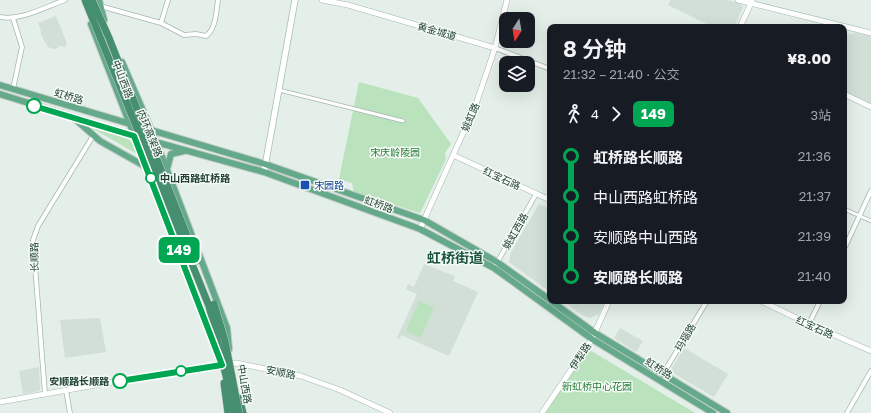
<!DOCTYPE html>
<html lang="zh">
<meta charset="utf-8">
<style>
:root{--surface:#171b24;--page:#242831;--text:#f1f3f6;--muted:#9ea1a6}
body{margin:0;font-family:"Golos Text","Noto Sans SC",sans-serif;background:var(--page);color:var(--text);height:100vh;display:flex;flex-direction:column;font-size:15px;white-space:nowrap}
*{box-sizing:border-box;margin:0}
p{font-size:13px;color:var(--muted)}
.icon{flex:none;width:22px;height:22px;fill:none;stroke:currentColor;stroke-width:2;stroke-linecap:round;stroke-linejoin:round}
.map{position:relative;flex:1;overflow:hidden}
.details{position:absolute;left:547px;top:24px;width:300px;height:280px;display:flex;flex-direction:column;background:var(--surface);border-radius:8px;box-shadow:0 4px 16px #0002}
.details>*{flex:none}
.badge{padding:0 8px;border-radius:6px;font-size:14px;line-height:26px}
.needle{width:26px;rotate:191deg}
.buttons{position:absolute;left:499px;top:12px;display:grid;gap:8px}
.buttons a{display:grid;place-items:center;width:36px;height:36px;border-radius:8px;background:var(--surface);box-shadow:0 4px 16px #0002;font-size:20px}
.map>.badge{position:absolute;translate:-50% -50%;box-shadow:0 0 0 2px #fff}
.legs{display:flex;align-items:center;gap:6px;height:44px;padding:0 16px;font-size:13px}
.legs p{margin-inline-start:auto}
.summary{display:flex;align-items:center;justify-content:space-between;height:68px;padding:0 16px}
h1{font-size:22px;font-weight:600;line-height:30px}
ul{padding:0 16px;list-style:none}
li{display:flex;align-items:center;gap:14px;height:40px;font-size:15px}
li i{display:grid;place-items:center;width:6px;height:100%;margin:0 5px;background:currentColor}
li i::after{content:'';width:10px;height:10px;margin:-5px;border:3px solid;border-radius:50%;background:var(--surface)}
li p{margin-inline-start:auto}
li:first-child i{background:linear-gradient(#0000 50%,currentColor 0)}
li:last-child i{background:linear-gradient(currentColor 50%,#0000 0)}
.map>svg:first-child{display:block}
.built{fill:#d1dfd6}
.green{fill:#bae2bd}
.lines{fill:none;stroke-linecap:round;stroke-linejoin:round}
.pedestrian-casing{stroke:#a5b8ae;stroke-width:4.5}
.minor-casing{stroke:#a5b8ae;stroke-width:5.5}
.tertiary-casing{stroke:#a5b8ae;stroke-width:6}
.secondary-casing{stroke:#a3bfb0;stroke-width:7}
.primary-casing{stroke:#c1cac6;stroke-width:8}
.trunk-casing{stroke:#c1cac6;stroke-width:8}
.pedestrian{stroke:#fff;stroke-width:3}
.minor{stroke:#fff;stroke-width:4}
.tertiary{stroke:#fff;stroke-width:5}
.secondary{stroke:#fff;stroke-width:5.5}
.primary{stroke:#63a98a;stroke-width:6}
.trunk{stroke:#468e70;stroke-width:7}
.trunk-bridge-casing{stroke:#c1cac6;stroke-width:8;stroke-linecap:butt}
.trunk-bridge{stroke:#468e70;stroke-width:7}
.line-1-casing{stroke:#fff;stroke-width:9}
.line-1{stroke:#00a651;stroke-width:6}
.stop-1-dot{fill:#fff;stroke:#00a651;stroke-width:2}
.transit-dot{fill:#1a4fb4;stroke:#f5faf6;stroke-width:1.5}
.labels{text-anchor:middle;dominant-baseline:central;stroke-width:3;stroke-linejoin:round;paint-order:stroke}
.street-label{font-size:10px;fill:#214333;stroke:#f5faf6}
.park-label{font-size:10px;fill:#267e37;stroke:#f5faf6}
.stop-label{font-size:10px;font-weight:bold;fill:#214333;stroke:#f5faf6;text-anchor:start}
.transit-label{font-size:10px;fill:#164399;stroke:#f5faf6;text-anchor:start}
.district-label{font-size:14px;font-weight:bold;fill:#1a573d;stroke:#f5faf6}
</style>
<div class="map">
<svg width="871" height="413" viewBox="0 0 871 413">
<rect width="100%" height="100%" fill="#e3efe8"/>
<path class="built" d="M671 0H727L740 3 743 7 734 27H713L668 5Z
M56 16 66 41V47L59 46 58 48 54 49 48 47 41 35V31L38 23Z
M858 33 871 36V104L844 91V35Z
M539 204 550 209V292L509 262 511 252Z
M424 264 455 276 453 281 478 292 449 356 401 335 400 339 397 338 417 294 406 289 408 284 414 287Z
M563 301H605L599 314 590 318 582 315Z
M100 318 106 352 65 358 60 320Z
M620 328 643 341 636 352 614 338Z
M684 348 728 374 714 397 673 373 672 368Z
M39 367 40 391 23 394 19 371Z"/>
<path class="green" d="M359 82 418 98 451 144 445 153 446 159 420 213 354 192 352 183 339 179Z
M93 126C110 132 132 134 138 152L137 154 92 128Z
M419 301 434 308 420 338 406 331Z
M588 349 695 413H545Z"/>
<g class="lines">
<defs>
<path id="pedestrian" d="M279 90 403 121
M844 209 871 221"/>
<path id="minor" d="M100 6 161 23 184 35 196 34 206 36C216 29 216 12 218 0
M0 17C21 21 45 7 65 0
M161 23 168 0
M495 48 550 69
M13 89 22 47 13 18
M844 249 871 191
M494 268 536 194
M809 324 820 301
M663 374 707 301
M66 390 70 413
M45 394 33 240 38 226 93 136
M847 413 871 371"/>
<path id="tertiary" d="M322 0 348 5 495 48
M738 0 871 33
M740 27 752 1
M844 94 871 107
M453 155 550 200
M420 229 476 104 495 48 507 0
M761 301 809 324 871 351
M0 402 141 377 236 363 301 376 340 390 390 413
M542 413 592 339 609 301"/>
<path id="secondary" d="M264 172 295 0"/>
<path id="primary" d="M99 0 104 20
M91 24 217 349
M122 62 156 141 227 328 229 349
M0 85 265 164 424 220 497 262 550 300
M0 94 134 136 264 172 420 229 494 268 592 339 713 413
M75 119 100 141 148 168
M167 169 171 154 184 151
M551 301 595 333 727 413"/>
<path id="trunk" d="M239 398 243 413"/>
</defs>
<use href="#pedestrian" class="pedestrian-casing"/>
<use href="#minor" class="minor-casing"/>
<use href="#tertiary" class="tertiary-casing"/>
<use href="#secondary" class="secondary-casing"/>
<use href="#primary" class="primary-casing"/>
<use href="#trunk" class="trunk-casing"/>
<use href="#pedestrian" class="pedestrian"/>
<use href="#minor" class="minor"/>
<use href="#tertiary" class="tertiary"/>
<use href="#secondary" class="secondary"/>
<use href="#primary" class="primary"/>
<use href="#trunk" class="trunk"/>
<defs>
<path id="trunk-bridge" d="M85 0 209 306 235 413
M92 0 109 38 197 261
M214 304 225 341 239 413
M224 383 228 413"/>
</defs>
<use href="#trunk-bridge" class="trunk-bridge-casing"/>
<use href="#trunk-bridge" class="trunk-bridge"/>
</g>
<g class="lines">
<defs>
<path id="line-1" d="M34 106 134 136 222 365 120 381"/>
</defs>
<use href="#line-1" class="line-1-casing"/>
<use href="#line-1" class="line-1"/>
</g>
<g class="stop-1-dot">
<circle cx="34" cy="106" r="7"/>
<circle cx="151" cy="178" r="5"/>
<circle cx="181" cy="371" r="5"/>
<circle cx="120" cy="381" r="7"/>
</g>
<rect class="transit-dot" x="300" y="180" width="10" height="10" rx="2"/>
<g class="labels">
<g class="street-label">
<text transform="translate(437 31) rotate(16)">黄金城道</text>
<text transform="translate(123 79) rotate(69)">中山西路</text>
<text transform="translate(69 96) rotate(17)">虹桥路</text>
<text transform="translate(470 117) rotate(-67)">姚虹路</text>
<text transform="translate(150 133) rotate(68)">内环高架路</text>
<text transform="translate(502 178) rotate(25)">红宝石路</text>
<text transform="translate(379 204) rotate(20)">虹桥路</text>
<text transform="translate(515 231) rotate(-60)">姚虹西路</text>
<text transform="translate(34 257) rotate(-91)">长顺路</text>
<text transform="translate(815 327) rotate(24)">红宝石路</text>
<text transform="translate(685 337) rotate(-59)">玛瑙路</text>
<text transform="translate(580 356) rotate(-56)">伊犁路</text>
<text transform="translate(659 368) rotate(33)">虹桥路</text>
<text transform="translate(281 372) rotate(11)">安顺路</text>
<text transform="translate(245 384) rotate(80)">中山西路</text>
</g>
<g class="park-label">
<text x="395" y="152">宋庆龄陵园</text>
<text x="597" y="386">新虹桥中心花园</text>
</g>
<g class="stop-label">
<text x="160" y="178">中山西路虹桥路</text>
<text x="109" y="381" text-anchor="end">安顺路长顺路</text>
</g>
<g class="transit-label">
<text x="314" y="185">宋园路</text>
</g>
<g class="district-label">
<text x="455" y="257">虹桥街道</text>
</g>
</g>
</svg>
<div class="buttons">
<a><svg class="needle" viewBox="-14 -14 28 28"><path d="M0-13l5 13h-10z" fill="#e53935"/><path d="M0 13l5-13h-10z" fill="#9ea1a6"/></svg></a>
<a><svg class="icon" aria-label="layers" viewBox="0 0 24 24"><path d="M12 4l9 5-9 5-9-5zM3 14l9 5 9-5"/></svg></a>
</div>
<b class="badge" style="left:179px;top:250px;background:#00a651;color:#fff">149</b>
<section class="details">
<div class="summary"><div><h1>8 分钟</h1><p>21:32 – 21:40 · 公交</p></div><b>¥8.00</b></div>
<div class="legs"><svg class="icon" aria-label="walk" viewBox="0 0 24 24"><circle cx="13" cy="4" r="2"/><path d="M13 8l-2 6 4 7M11 14l-3 7M7 12l3-4h3l4 4"/></svg>4<svg class="icon" aria-label="forward" viewBox="0 0 24 24"><path d="M9 5l7 7-7 7"/></svg><b class="badge" style="background:#00a651;color:#fff">149</b><p>3站</p></div>
<ul>
<li><i style="color:#00a651"></i><b>虹桥路长顺路</b><p>21:36</p></li>
<li><i style="color:#00a651"></i><span>中山西路虹桥路</span><p>21:37</p></li>
<li><i style="color:#00a651"></i><span>安顺路中山西路</span><p>21:39</p></li>
<li><i style="color:#00a651"></i><b>安顺路长顺路</b><p>21:40</p></li>
</ul>
</section>
</div>
